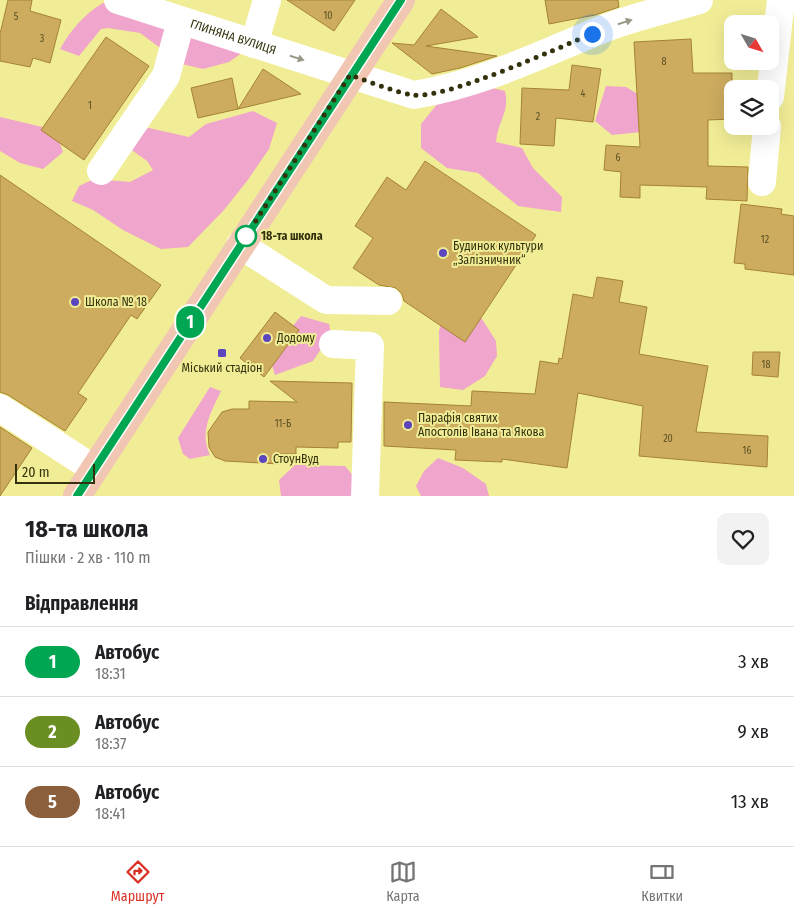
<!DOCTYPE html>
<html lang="uk">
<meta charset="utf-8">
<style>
:root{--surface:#fff;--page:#f2f2f2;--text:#202124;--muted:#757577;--line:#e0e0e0;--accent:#d93025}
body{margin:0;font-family:"Fira Sans Condensed",sans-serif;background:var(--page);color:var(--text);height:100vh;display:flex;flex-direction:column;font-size:19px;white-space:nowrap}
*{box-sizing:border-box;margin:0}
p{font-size:16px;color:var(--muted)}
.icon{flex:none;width:28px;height:28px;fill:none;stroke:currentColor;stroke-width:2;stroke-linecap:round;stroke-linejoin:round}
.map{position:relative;height:496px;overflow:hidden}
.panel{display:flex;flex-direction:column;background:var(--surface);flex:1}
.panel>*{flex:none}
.badge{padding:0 10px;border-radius:16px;font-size:18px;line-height:32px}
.needle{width:32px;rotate:129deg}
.tools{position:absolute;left:724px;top:15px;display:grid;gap:10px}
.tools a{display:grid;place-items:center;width:55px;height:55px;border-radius:10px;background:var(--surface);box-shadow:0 5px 20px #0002;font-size:25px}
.scale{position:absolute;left:15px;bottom:12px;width:80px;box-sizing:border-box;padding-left:5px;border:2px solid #34320d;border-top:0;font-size:14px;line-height:18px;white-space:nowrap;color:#34320d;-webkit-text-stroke:4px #f1ed97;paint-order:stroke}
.you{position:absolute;width:25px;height:25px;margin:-12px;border:4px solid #fff;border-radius:50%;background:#1a73e8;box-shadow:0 0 0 8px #1a73e833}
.map>.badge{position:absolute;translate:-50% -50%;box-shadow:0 0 0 2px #fff}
h2{padding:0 25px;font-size:19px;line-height:45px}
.round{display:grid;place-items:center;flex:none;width:52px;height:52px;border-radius:10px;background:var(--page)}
.overview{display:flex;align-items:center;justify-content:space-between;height:85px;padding:0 25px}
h1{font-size:24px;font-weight:700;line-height:38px}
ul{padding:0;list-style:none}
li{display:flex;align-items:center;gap:15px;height:70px;padding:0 25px;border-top:1px solid var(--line)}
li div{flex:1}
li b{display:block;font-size:19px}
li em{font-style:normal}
li .badge{min-width:55px;font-weight:700;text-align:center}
.tab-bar{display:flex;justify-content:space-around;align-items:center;height:70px;border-top:1px solid var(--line);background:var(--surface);font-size:14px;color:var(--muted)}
.tab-bar a{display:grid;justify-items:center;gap:2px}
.tab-bar .current{color:var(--accent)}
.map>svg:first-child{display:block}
.green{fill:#efa5cc}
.building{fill:#cdac60;stroke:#a5832f}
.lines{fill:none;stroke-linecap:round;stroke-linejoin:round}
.minor{stroke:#fff;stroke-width:28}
.major{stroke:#f1c7b4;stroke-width:28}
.oneway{fill:#9a9886}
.line-casing{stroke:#fff;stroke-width:11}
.line{stroke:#00a651;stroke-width:8}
.walk{stroke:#34320d;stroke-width:5;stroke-dasharray:0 9}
.stop-dot{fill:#fff;stroke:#00a651;stroke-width:2.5}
.poi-dot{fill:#5c45bd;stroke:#f1ed97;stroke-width:2}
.labels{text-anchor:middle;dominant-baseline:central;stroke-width:4;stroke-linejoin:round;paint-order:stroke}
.number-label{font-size:10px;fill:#5a5022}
.street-label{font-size:12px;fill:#34320d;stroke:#f1ed97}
.stop-label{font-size:12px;font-weight:bold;fill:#34320d;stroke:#f1ed97;text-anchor:start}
.poi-label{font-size:12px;fill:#34320d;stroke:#f1ed97;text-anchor:start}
</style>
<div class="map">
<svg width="794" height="496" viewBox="0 0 794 496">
<rect width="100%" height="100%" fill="#f1ed97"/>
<path class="green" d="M103 3 123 7 249 48 229 62 203 69 182 64 140 33 108 28 101 29 79 56 60 49C71 30 84 14 103 3Z
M480 85 505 91C510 112 498 120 496 142L522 148 533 168 562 197 561 212 518 206 478 173 447 168 421 148V124L443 97Z
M606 86 626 87 641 96 651 131 612 135 595 121Z
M253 111 277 123 269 149 247 181 224 210 188 247 161 249 123 230 93 210 72 201 79 186 94 179 130 182 153 170 147 161 129 148 130 133 149 128 189 137 206 124Z
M0 117 55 130 63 152 43 169 20 163 0 151Z
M454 307 482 319 496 341 497 356 485 376 463 390 440 387 439 331 443 315Z
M301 316 329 324 331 334 313 361 275 375 269 355Z
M210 387 221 391C211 412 199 432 210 455L190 459 183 454 178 438Z
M438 458 463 468 486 484 489 496H421L416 486 424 471Z
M295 465 345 466 360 484 353 496H281L279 480Z"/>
<path class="building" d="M8 0H32L30 11 61 20 50 63 33 58 30 67 0 61V34Z
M287 0H355L334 31Z
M545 0H618L619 7 595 15 549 24Z
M441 9 478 37 426 46 497 56 460 68 432 74 392 43 414 45Z
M106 37 149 66 84 160 41 130Z
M691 39 693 73H732V119L708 120V166L748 167 747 201 706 199 707 187 640 185V198L620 197 621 172 604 170 606 145 640 147 634 42Z
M572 65 601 69 593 122 556 118 554 146 520 144 522 88 569 90Z
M263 69 301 94 238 109Z
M232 78 238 109 198 118 191 88Z
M425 161 536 235 465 342 404 301 402 294 396 288 379 285 353 268 373 238 355 226 387 177 406 190Z
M0 175 161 285 137 319 131 315 78 393 87 399 65 431 8 395 0 392Z
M741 204 782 209 781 214 794 216V275L745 269V264L734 263Z
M597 277 623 281 619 302 647 307 639 354 708 366 696 432 768 436 767 467 639 456 643 406 578 393 567 468 502 459V462L455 460 456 450 384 446V402L471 406 472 391 535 394 540 361 558 364 559 358 562 359 573 294 593 298Z
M275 312 299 330 264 377 240 358Z
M753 352H780L778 377 752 375Z
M270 381 352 383 351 442H338V448L296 447V454H279V464L225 461 215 457 209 447 208 432 222 412 232 409H249V401L297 402Z
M0 427 32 448 0 496Z"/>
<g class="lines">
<g class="minor">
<path id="s1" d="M118 0 414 95C482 84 544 53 608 27 637 16 669 9 699 0"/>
<path d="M254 44 267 0"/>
<path d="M770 97 781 0"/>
<path d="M101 171 166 76 181 21"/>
<path d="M762 182 767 126"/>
<path d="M240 245 326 300 388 301"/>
<path d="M333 344 370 346 365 496"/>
<path d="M0 408 94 469"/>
</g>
<path class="major" d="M77 496 401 0"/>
</g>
<defs><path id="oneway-solid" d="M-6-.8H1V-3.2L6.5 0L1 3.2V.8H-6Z" transform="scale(1.25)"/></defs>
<g class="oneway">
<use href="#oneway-solid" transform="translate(625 22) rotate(-17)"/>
<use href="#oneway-solid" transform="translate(297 58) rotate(18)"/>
</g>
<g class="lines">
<defs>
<path id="line" d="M77 496 401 0"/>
</defs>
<use href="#line" class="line-casing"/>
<use href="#line" class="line"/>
<path class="walk" d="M246 236 350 75C370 82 392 91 412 95 445 100 557 48 592 34"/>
</g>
<circle class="stop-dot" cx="246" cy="236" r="10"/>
<g class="poi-dot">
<circle cx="443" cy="253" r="5"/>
<circle cx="75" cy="302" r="5"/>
<circle cx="267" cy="338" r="5"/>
<rect x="217" y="348" width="10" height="10" rx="2.5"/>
<circle cx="408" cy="425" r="5"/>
<circle cx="263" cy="459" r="5"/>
</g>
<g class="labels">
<g class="number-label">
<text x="328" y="16">10</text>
<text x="16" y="17">5</text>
<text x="42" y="39">3</text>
<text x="664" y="62">8</text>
<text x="583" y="94">4</text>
<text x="90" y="106">1</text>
<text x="538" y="117">2</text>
<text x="618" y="158">6</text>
<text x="765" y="240">12</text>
<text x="766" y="365">18</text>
<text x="283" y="424">11-Б</text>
<text x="668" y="439">20</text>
<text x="747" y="451">16</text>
</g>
<g class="street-label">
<text stroke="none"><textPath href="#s1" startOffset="121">ГЛИНЯНА ВУЛИЦЯ</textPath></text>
</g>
<g class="stop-label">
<text x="261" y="236">18-та школа</text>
</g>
<g class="poi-label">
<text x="453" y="246">Будинок культури<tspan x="453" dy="14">„Залізничник“</tspan></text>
<text x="85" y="302">Школа № 18</text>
<text x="277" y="338">Додому</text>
<text x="222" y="368" text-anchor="middle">Міський стадіон</text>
<text x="418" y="418">Парафія святих<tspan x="418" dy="14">Апостолів Івана та Якова</tspan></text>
<text x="273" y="459">СтоунВуд</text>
</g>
</g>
</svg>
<div class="tools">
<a><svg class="needle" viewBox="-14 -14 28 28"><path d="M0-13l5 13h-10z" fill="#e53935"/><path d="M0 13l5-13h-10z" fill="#757577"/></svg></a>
<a><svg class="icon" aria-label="layers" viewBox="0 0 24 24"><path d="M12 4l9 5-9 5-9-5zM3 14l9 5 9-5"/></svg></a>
</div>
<div class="scale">20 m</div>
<div class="you" style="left:592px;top:34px"></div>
<b class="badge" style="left:190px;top:322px;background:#00a651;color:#fff">1</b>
</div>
<section class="panel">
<div class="overview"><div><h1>18-та школа</h1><p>Пішки · 2 хв · 110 m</p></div><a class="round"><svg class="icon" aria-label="heart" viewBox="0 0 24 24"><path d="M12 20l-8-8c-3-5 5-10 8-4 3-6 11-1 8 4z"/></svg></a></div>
<h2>Відправлення</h2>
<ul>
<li><span class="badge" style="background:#00a651;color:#fff">1</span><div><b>Автобус</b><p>18:31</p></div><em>3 хв</em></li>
<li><span class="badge" style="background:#6b8e23;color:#fff">2</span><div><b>Автобус</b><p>18:37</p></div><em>9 хв</em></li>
<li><span class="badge" style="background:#8b5e3c;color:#fff">5</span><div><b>Автобус</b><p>18:41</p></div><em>13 хв</em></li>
</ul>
</section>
<nav class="tab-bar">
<a class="current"><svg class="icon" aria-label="directions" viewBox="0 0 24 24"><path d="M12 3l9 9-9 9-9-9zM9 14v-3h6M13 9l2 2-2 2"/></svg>Маршрут</a>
<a><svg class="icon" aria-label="map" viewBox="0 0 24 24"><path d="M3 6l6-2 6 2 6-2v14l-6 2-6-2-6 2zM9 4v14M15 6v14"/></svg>Карта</a>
<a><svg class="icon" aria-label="tickets" viewBox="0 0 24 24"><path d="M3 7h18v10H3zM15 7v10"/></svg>Квитки</a>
</nav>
